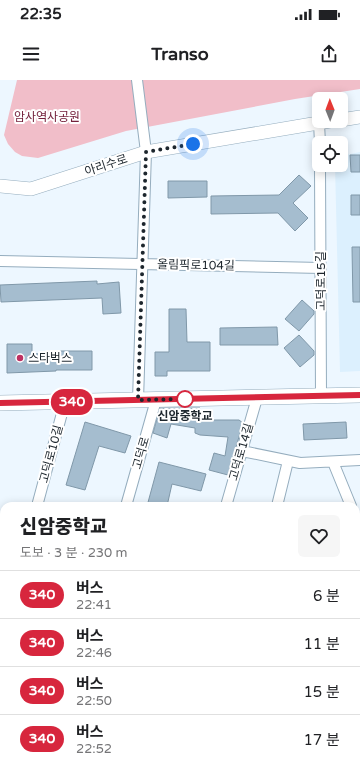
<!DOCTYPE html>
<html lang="ko">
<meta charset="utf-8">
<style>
:root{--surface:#fff;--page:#f6f6f6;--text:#202124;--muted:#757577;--line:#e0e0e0}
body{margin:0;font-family:"Varela Round","Noto Sans KR",sans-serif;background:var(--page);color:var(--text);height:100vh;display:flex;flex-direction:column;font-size:15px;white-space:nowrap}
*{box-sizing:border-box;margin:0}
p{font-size:13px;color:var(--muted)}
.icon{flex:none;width:22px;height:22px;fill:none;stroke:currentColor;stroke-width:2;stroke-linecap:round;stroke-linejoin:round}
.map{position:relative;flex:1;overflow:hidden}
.drawer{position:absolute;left:0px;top:422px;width:360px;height:268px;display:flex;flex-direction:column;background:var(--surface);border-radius:12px 12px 0 0;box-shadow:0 2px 10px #0003}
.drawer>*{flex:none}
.badge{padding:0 8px;border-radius:13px;font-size:14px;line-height:26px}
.needle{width:26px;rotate:359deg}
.controls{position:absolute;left:312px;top:12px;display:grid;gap:8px}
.controls a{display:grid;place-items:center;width:36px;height:36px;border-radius:6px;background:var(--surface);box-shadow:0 2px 10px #0003;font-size:20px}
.you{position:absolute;width:20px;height:20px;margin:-10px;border:3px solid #fff;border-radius:50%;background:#1a73e8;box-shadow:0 0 0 6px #1a73e833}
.map>.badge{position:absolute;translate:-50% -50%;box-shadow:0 0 0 2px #fff}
.round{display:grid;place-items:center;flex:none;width:42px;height:42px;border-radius:6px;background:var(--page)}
.overview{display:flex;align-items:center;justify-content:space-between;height:68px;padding:0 20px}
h1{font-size:19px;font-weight:800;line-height:30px}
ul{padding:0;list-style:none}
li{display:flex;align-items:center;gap:12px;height:48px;padding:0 20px;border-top:1px solid var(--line)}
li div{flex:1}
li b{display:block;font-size:15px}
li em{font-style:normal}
li .badge{min-width:44px;font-weight:700;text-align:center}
.status{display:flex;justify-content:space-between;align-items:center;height:28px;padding:0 20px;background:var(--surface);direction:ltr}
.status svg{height:11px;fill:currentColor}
header{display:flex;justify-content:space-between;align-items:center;height:52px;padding:0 20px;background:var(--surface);font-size:18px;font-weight:800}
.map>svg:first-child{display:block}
.built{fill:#dcf0fe}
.green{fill:#f1bec9}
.building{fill:#a5bdcf;stroke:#8098a9}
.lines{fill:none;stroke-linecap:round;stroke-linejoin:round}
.minor-casing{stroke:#95adbe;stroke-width:12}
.tertiary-casing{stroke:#95adbe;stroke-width:14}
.secondary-casing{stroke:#95adbe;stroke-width:16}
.minor{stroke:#fff;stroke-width:10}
.tertiary{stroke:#fff;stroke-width:13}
.secondary{stroke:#fff;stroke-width:15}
.line-casing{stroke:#fff;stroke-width:9}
.line{stroke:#d7263d;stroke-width:6}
.walk{stroke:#1d262d;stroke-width:4;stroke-dasharray:0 7.2}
.poi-dot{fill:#be3162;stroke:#fff;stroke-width:1.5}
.stop-dot{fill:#fff;stroke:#d7263d;stroke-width:2}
.labels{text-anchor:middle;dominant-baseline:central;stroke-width:4;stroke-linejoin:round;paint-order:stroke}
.park-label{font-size:12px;fill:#74213c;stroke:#fff}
.street-label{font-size:12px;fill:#1d262d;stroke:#fff}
.poi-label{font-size:12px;fill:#1d262d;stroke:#fff;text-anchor:start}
.stop-label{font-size:12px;font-weight:bold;fill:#1d262d;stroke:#fff}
</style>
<div class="status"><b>22:35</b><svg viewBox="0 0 49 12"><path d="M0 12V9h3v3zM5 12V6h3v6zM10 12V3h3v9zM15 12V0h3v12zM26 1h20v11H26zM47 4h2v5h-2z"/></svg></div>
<header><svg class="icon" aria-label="menu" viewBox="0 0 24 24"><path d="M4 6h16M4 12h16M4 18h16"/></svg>Transo<svg class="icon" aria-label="share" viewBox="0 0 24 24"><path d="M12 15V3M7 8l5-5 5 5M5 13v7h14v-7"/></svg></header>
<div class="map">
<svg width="360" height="690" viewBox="0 0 360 690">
<rect width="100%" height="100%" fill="#edf7ff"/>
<path class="built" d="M360 72V291L340 292 335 85H341V76Z"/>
<path class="green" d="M17 0H360V9L295 19 126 51 38 78 22 76 15 72 8 64 4 55Z"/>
<path class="building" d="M350 75H360V92H351Z
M299 95 311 106 293 123 308 138 295 151 278 133 211 134V116L279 115Z
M168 101H207V117L168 118Z
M351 115H360V135H351Z
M352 167H360V222H353Z
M97 201V204L119 202 121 233 103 234 102 218 1 222 0 205Z
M302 220 314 231V234L299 251 285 239Z
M169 229H186L187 262H210V291H167V296H155V272H169Z
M277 247 278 265H220V248Z
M299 255 314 271V275L300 287 284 268Z
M7 264H32V274L60 273V271H92V290H56V291L7 293Z
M160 328H200L197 340H239L243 343 228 395 209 390 214 373 225 376 228 357 200 355 195 353V348L171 344 167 358 153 353Z
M85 342 131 356 125 373 99 366 85 410 66 405Z
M346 342 347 358 304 360 303 344Z
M159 382 206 394 201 411 172 404 167 426H147Z"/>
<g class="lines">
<defs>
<path id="minor" d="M137 0 146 72 138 320
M319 43 320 63
M320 85 321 316
M0 181 321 188
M242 371 300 383 360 380
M333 382 351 426
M37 426 65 322
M126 426 156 320
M226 426 257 318
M277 426 288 381
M356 462 360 502
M0 506 4 507
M356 540 360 526
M356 565 360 566
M0 567 4 552
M0 654 4 656
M23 690 24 686
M73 690 74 686
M107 690 108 686
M190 690 191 686
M240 690 241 686
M315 690V686"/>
<path id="tertiary" d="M341 40 360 37
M0 106 31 109 146 72 330 41"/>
<path id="secondary" d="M0 323 360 315"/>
</defs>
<use href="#minor" class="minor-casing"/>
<use href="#tertiary" class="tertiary-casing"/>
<use href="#secondary" class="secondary-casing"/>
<use href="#minor" class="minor"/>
<use href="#tertiary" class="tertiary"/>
<use href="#secondary" class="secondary"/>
</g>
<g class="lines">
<defs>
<path id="line" d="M0 323 360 315"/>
</defs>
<use href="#line" class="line-casing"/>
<use href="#line" class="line"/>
<path class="walk" d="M185 319 138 320 146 72 193 64"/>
</g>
<circle class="poi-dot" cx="20" cy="278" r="4"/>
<circle class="stop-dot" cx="185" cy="319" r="8"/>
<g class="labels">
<g class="park-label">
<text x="47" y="37">암사역사공원</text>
</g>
<g class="street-label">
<text transform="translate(106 85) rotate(-18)">아리수로</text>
<text transform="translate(196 185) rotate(1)">올림픽로104길</text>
<text transform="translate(321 201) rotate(-90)">고덕로15길</text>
<text transform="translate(241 372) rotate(-74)">고덕로14길</text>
<text transform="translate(141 373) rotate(-74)">고덕로</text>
<text transform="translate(51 374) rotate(-75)">고덕로10길</text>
</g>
<g class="poi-label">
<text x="28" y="278">스타벅스</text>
</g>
<g class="stop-label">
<text x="185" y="336">신암중학교</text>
</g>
</g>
</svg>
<div class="controls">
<a><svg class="needle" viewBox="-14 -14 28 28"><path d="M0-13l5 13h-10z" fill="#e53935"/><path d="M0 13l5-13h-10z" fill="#757577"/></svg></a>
<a><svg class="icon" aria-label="locate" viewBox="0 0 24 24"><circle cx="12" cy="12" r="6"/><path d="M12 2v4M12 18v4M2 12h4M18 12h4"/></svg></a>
</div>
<div class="you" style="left:193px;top:64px"></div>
<b class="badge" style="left:72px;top:322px;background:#d7263d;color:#fff">340</b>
<section class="drawer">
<div class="overview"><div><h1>신암중학교</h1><p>도보 · 3 분 · 230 m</p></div><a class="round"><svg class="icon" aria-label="heart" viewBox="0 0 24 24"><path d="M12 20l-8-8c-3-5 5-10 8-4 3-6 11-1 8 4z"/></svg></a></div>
<ul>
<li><span class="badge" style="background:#d7263d;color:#fff">340</span><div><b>버스</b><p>22:41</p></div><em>6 분</em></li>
<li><span class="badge" style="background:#d7263d;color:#fff">340</span><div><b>버스</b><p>22:46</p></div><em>11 분</em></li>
<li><span class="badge" style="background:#d7263d;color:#fff">340</span><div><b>버스</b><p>22:50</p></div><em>15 분</em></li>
<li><span class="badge" style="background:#d7263d;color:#fff">340</span><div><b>버스</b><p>22:52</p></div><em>17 분</em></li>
</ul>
</section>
</div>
